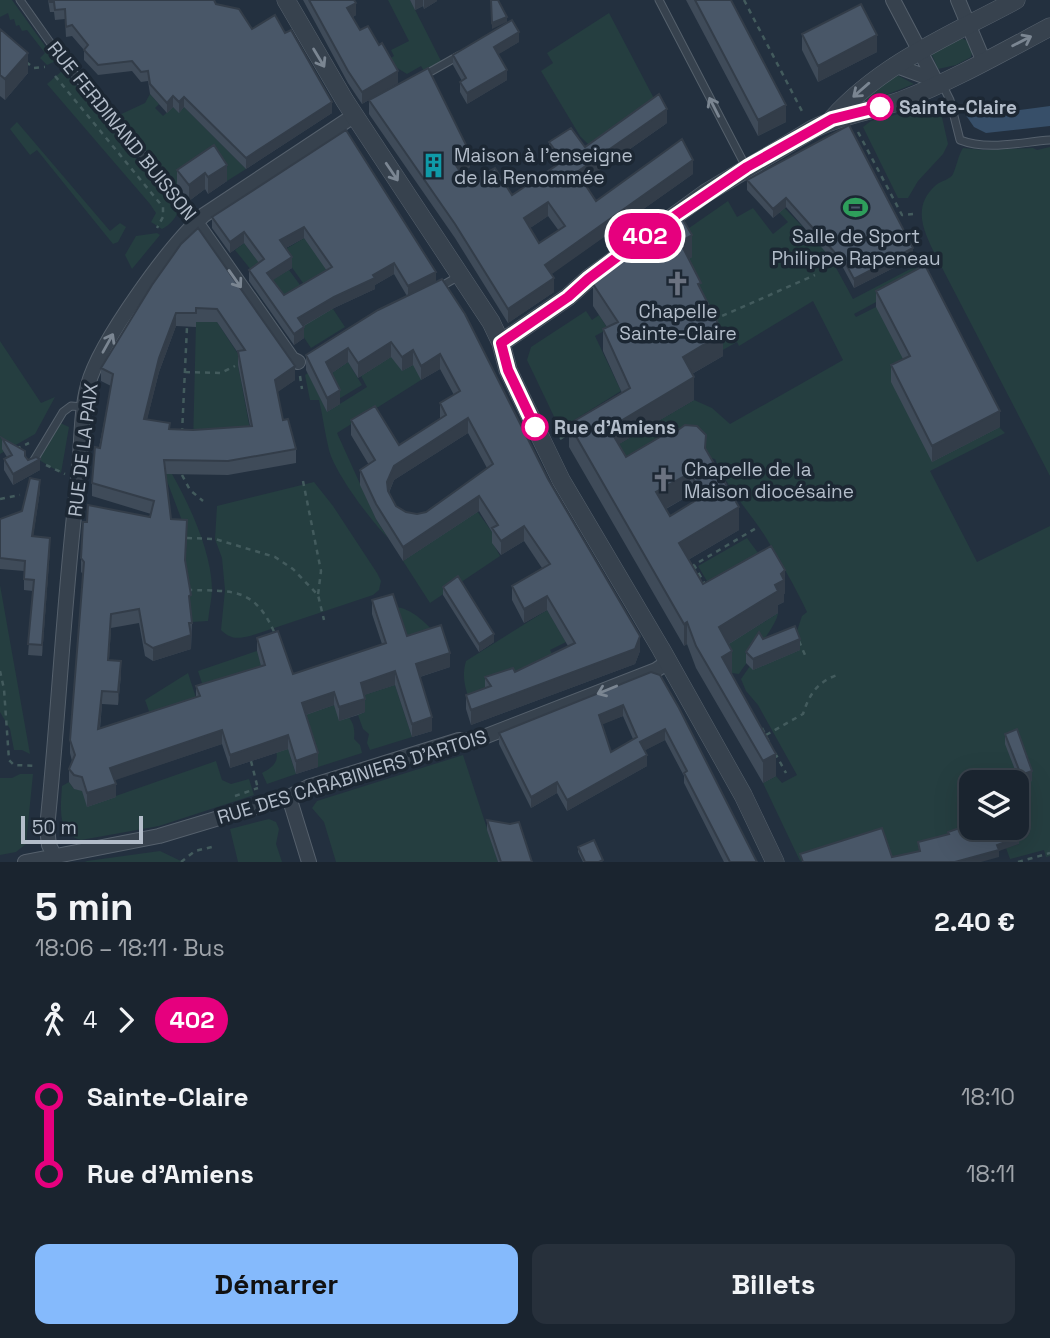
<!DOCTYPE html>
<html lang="fr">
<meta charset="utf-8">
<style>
:root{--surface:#1a242f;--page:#27303b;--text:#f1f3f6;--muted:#9fa4aa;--line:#38414b;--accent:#85bafc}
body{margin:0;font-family:"Space Grotesk",sans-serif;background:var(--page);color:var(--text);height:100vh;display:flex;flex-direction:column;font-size:26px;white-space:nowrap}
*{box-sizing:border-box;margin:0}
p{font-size:23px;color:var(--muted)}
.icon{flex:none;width:38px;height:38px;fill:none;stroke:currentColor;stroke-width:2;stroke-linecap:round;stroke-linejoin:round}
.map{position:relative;height:862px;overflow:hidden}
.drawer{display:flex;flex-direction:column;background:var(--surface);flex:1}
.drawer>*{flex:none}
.badge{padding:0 14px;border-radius:23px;font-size:24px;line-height:46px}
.buttons{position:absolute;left:959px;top:770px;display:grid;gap:14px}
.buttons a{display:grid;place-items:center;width:70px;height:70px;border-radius:14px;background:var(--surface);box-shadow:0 7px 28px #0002,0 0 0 2px var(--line);font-size:35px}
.scale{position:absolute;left:21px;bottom:18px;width:122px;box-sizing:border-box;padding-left:7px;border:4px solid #b3bdca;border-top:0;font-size:19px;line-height:24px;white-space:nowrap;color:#b3bdca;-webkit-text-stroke:5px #1c2733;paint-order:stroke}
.map>.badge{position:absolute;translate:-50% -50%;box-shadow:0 0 0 4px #fff}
.legs{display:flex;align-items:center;gap:10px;height:77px;padding:0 35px;font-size:23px}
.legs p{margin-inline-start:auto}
.head{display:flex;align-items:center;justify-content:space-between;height:119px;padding:0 35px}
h1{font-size:38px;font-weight:700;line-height:52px}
.primary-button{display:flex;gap:14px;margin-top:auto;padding:14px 35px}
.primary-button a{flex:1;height:80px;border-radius:14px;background:var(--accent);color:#111;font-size:28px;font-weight:700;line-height:80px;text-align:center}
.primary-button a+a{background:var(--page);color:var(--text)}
ul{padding:0 35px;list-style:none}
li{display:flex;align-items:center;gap:24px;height:77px;font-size:26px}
li i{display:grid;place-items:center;width:10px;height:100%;margin:0 9px;background:currentColor}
li i::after{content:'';width:18px;height:18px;margin:-9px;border:5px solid;border-radius:50%;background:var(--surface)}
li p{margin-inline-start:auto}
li:first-child i{background:linear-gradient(#0000 50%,currentColor 0)}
li:last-child i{background:linear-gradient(currentColor 50%,#0000 0)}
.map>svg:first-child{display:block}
.green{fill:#253e40}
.water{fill:#374f69}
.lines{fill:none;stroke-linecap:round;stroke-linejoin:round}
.service-casing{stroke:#55606c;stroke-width:9}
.minor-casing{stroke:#55606c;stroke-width:16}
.tertiary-casing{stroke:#55606c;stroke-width:19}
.path{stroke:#435b5d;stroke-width:2.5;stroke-dasharray:5 5;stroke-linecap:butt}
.service{stroke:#37424e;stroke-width:7}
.minor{stroke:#37424e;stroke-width:14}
.tertiary{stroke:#37424e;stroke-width:18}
.wall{fill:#3f4b59;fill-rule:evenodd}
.shaded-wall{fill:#333d49}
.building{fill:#495768;stroke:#333d49;stroke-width:2;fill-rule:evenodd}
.oneway{stroke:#7b8692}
.line-1-casing{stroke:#fff;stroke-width:16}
.line-1{stroke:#e6007e;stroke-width:10}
.stop-1-dot{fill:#fff;stroke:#e6007e;stroke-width:3.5}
.labels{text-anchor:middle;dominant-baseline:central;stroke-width:7;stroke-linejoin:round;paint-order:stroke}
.stop-label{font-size:19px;font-weight:bold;fill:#b3bdca;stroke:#1c2733;text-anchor:start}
.street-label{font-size:19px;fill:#b3bdca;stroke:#1c2733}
.poi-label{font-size:19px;fill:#b3bdca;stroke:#1c2733;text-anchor:start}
</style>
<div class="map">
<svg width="1050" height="862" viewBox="0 0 1050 862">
<rect width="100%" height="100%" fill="#23303f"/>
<path class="green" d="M0 0H12L56 61 47 65 40 58 45 53 27 30 22 31 19 25 16 26 14 19 10 20 8 13 0 17Z
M388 0H410L441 61 424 71 421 66 407 74 386 61 394 56 391 50 409 41Z
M609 13 659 108 597 153 580 136 541 71 553 63 547 53Z
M955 38C965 38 968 40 973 49L971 57 956 65 938 69 932 55 935 48Z
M63 70 107 125 179 208C178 216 170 225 162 229L151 222 156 213 150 204 47 84Z
M893 73 914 84 857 106Z
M150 94 159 104 155 108 163 116 173 107 179 112 184 107 246 169 227 181 214 162 176 187 117 116 145 103Z
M939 104 948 144 943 154 918 181 908 198H898L863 127 871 121Z
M17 122 110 231 120 223 126 227 118 242 113 244 37 150 30 155 10 129Z
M1050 147V476L938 260C925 234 910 208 936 185 941 181 951 179 953 174 957 165 958 156 963 148L984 150 1033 148 1037 150Z
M753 184 771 194 828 253 853 299 916 266 922 277 854 314 856 317 876 307 1005 433 930 471 977 562 1050 526V856L1046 857 1044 850 1010 859 1006 848 1019 844 1014 828H1017V782H971V826L965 809 961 811 968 832 920 857 800 861 763 783 776 776 782 783 797 775 758 705 746 691 741 679 750 666 795 637 802 616 807 612C795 586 780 561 765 536 748 510 727 488 715 459L706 457 634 474 609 450 694 400 712 408 730 424 843 360 813 301 739 346 737 342 721 351 679 235 728 201 737 217 753 208 773 234 788 222Z
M307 213 332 279 327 300 345 327 311 348 279 300 267 306 256 291 279 275 256 276 235 250 244 243 253 255 289 270 300 285 303 283 281 252 304 238Z
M157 233 160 235 132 269 125 255 136 236Z
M586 311 592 320 599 315 608 329 595 336 621 391 560 429 527 360 531 347Z
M196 322H217L242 360 238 365 252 440 193 444Z
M0 341 41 403 55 397 35 434 0 454Z
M401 350 402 371 417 362 421 380 337 433 376 519 388 538C371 521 335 473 329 450 325 434 323 417 319 400H310L305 375 308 373 327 412 367 387 361 376Z
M348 362 362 385 337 400 326 377Z
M56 421 69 427 61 473 34 457Z
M164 473 172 474C190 506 211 551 212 588 212 599 209 610 208 621L192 622 185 568 187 534Z
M314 482 333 506 377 573 381 581 379 590 373 595 250 636C237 639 230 639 221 630L225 590 222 558 215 539 217 506Z
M477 511 498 540 493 543 500 556 430 603 403 561Z
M747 538 764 561 714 593 698 566Z
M0 585 30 754 22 750H14L10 729 0 712Z
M393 607C413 607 428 626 441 639L407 650Z
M547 610 566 642 550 650 561 672 472 707C466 691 461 678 466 661Z
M778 613C777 626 748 660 739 674L732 673 713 638 728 644Z
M257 651 268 688 210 707 198 671Z
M188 673 200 710 154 725 145 700Z
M395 685 412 737 370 750 367 743 369 734 363 729 358 715 365 712 361 696Z
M334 705C349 716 356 721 354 739L360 745 362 753 318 767 302 716Z
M282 730 296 774 267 784 262 773C283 762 277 755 272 735Z
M463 755 498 862H336L324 822 312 808 317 801Z
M216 761 222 780 231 784 249 779 254 795 159 826 81 840C56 834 61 805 62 786L69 782 74 789 82 790 87 806Z
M20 774H33L26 844 16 852 0 855V778H12Z
M269 819 276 822 279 829 276 844 282 862H238L230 829Z
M160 851 183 862H85L87 861Z"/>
<path class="water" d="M977 105 991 114 1050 106V126L986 133 974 127 963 111Z"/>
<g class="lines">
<defs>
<path id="service" d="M20 0 61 58 183 203 195 222
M659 0 746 167
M421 77 460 55
M942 84 950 100 960 140C988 151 1021 142 1050 140
M438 288 461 275
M31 465 63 412 71 406 84 407"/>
<path id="minor" d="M893 0 935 80
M958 0 984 62
M894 65 937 81
M196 222 292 359 298 362
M289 797 309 862
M55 857 49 845 47 828C59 712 64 595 78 480 82 448 80 415 88 385 100 341 170 245 204 215L355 115
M25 862 159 836 289 797 308 787 459 740H476L656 670 668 662"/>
<path id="tertiary" d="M286 0 345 101 491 322 501 343 508 370 561 480 661 649 743 795 775 862
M832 119C882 63 951 35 1016 0
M501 343 568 297 588 279 706 193 813 129C841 115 871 111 900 101 952 81 1001 53 1050 27"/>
</defs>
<use href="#service" class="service-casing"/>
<use href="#minor" class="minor-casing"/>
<use href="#tertiary" class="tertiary-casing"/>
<path class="path" d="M744 0 804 115
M26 62 34 68 45 67
M55 76 163 207V217L157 228
M858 132 902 215 913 214
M713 320 815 275
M185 372 221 373 235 366
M300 376 302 389
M182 433 187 327
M560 439 572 431
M16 449 29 443
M46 465 65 474
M182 475 190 490 203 501
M303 481 321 571 318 595
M0 499 20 495
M187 538 215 539 275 557 293 569 318 595 324 620
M706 586 694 565 758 527
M187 590C233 591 255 587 275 634
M799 641 805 655
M0 671 4 689 9 760 14 765 37 766
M762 728 770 744
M766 735 803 714C809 695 817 682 837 675
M775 753 786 773
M251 761 258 789
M235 796 258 788
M181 862 195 851 216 846
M1018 862 1050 853"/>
<use href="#service" class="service"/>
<use href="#minor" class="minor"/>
<use href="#tertiary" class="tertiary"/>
</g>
<path class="wall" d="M48 0H214L216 4 252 29 332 113 246 169 184 107 179 113 173 107 167 113 150 94 148 81 141 82 132 71 98 75 84 60V50L72 36 66 37 65 19 55 20 54 12H50Z
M303 0H354L356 15 353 17 360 30 398 83 362 104 348 83Z
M410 0H437V1L424 9 423 6 415 10Z
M686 0H731L786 122 758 136Z
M0 29 28 73 5 100 0 96Z
M802 34 877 52 818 82 802 50Z
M519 42 498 54 507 80 467 104 460 92V82L462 81 453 65V55Z
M369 100 470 167 461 173 467 183 512 195 556 166 549 156V142L585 147 667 123 583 182 596 201 693 174 551 274 554 292 508 323 455 238 369 114ZM548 216 559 231 539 243 530 228Z
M346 130 436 282 548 479 640 651 635 664 471 725 466 709V695L485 688V677L515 672 568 646 547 610 524 623 512 600V586L542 568 524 541 501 555 492 543V532L479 511 403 561 376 519 360 485V470L369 465 351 435V420L399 445 440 419V403L454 395 440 369 421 380 413 365 402 371 391 357 358 378 348 362 332 373 340 404 327 412 306 370V355L407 296 394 274 375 285V289L334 308 304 326V338L294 345 249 281V270L259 263 244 243 230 253 212 228V217ZM304 238 327 271 284 295 272 280 292 268 286 248ZM468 433 487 468 426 512 417 514 406 512 396 506 389 493 394 480Z
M214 145 227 181 208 194 205 189 189 201 177 186V170Z
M747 180 913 258 854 288 840 262 837 265 786 207 773 218 747 190Z
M181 244 295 380 277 392 283 420 296 449V463L228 475 166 474 171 519 187 534 185 563 191 609 192 623 191 649 153 661 145 656 139 623 111 628 109 660 121 675 118 705 102 704 100 729 196 698V686L261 666 257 651V638L293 674 382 644 372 614V600L407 636 450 667 420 677 432 731 412 737 395 685 364 695 365 712 358 715 339 721 334 705 306 715 318 767 296 774 288 749 230 768 222 744 114 780 116 797 87 807 82 791 74 789 69 782V769L72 761 70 753V740L83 574 81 572V558L150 517 151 514 92 496V483L111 386 101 381V368ZM196 322H217L238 353V365L250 426 193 430 170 429 147 419 159 372 176 326 196 327Z
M692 257 689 259 701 290 723 356 692 374 694 400 619 444 626 457 678 430 706 451 739 530 688 560 703 584 785 593 784 594V602L778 605V613L729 644 732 673 731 674 776 776 763 783 696 668 687 644 684 646 569 447V424L622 393 603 351V329L607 327 593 306V284L600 279V268ZM690 495 694 502 670 516 666 509Z
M876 291 1000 427 932 462 891 382V365L903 359 876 307Z
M2 438 25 456 40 470 13 485 4 470V459L7 457 2 449Z
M40 491 33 536 50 548 42 656 28 655 33 591 24 590V571L0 569V519L22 511Z
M443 587 494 642 479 652 443 595Z
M763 639 800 650 753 670 746 663V652Z
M651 672 757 862H724L684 783V776L665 740 645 750 647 766 567 811 557 793 531 808 499 744V733ZM623 716 633 739 611 752 602 724Z
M1005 734 1032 781 1021 785 1005 744Z
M487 820 532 862H498L487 830Z
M578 847 603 862H583L578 852Z"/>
<path class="shaded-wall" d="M415 0H423V6L415 10Z
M424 0H437V1L424 9Z
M356 3V15L347 20V8Z
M507 17V22L492 29V23Z
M519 32V42L494 57V47Z
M877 35V52L818 82V66Z
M28 53V73L5 100V79Z
M507 70V80L467 104V93Z
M398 71V83L362 104V92Z
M173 96V107L167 113V103Z
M184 97V107L179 113V102Z
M332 102V113L246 169V158Z
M786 105V122L758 136V120Z
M667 109V123L577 186V172Z
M470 153V167L454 176V162Z
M693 160V174L545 279V265Z
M227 165V181L208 194V177Z
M205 173V189L189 201V185Z
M786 198V207L773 218V209Z
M548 202V216L524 232V218Z
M304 227V238L280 251V240Z
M244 232V243L230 253V242Z
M692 235V257L680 264V242Z
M913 248V258L854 288V279Z
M840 253V262L837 265V255Z
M292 257V268L267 284V273Z
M394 263V274L375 285V289L334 308 298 329V318Z
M436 272V283L408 297V286Z
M554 278V292L508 323V309Z
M176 313V326L159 372 144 432V419L159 358Z
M304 327V338L294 345V334Z
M723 333V356L683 379V357Z
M391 342V357L358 378V363Z
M348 348V362L326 377V362Z
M413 350V365L402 371V357Z
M440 354V369L421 380V366Z
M295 366V380L275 394V380Z
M694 377V400L609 450V428Z
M340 390V404L327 412V398Z
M1000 411V427L932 462V446Z
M468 418V433L394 480 387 497V482L394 466Z
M40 459V470L13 485V474Z
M690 473V495L656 514V492Z
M40 480V491L32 546V536Z
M479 496V511L403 561V547Z
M739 507V530L679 565V543Z
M524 526V541L501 555V541Z
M50 538V548L42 656V645Z
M785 570V593L784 594V602L778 605V613L719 650V627L775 585 781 574Z
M547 596V610L524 623V609Z
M111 614V628L108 674V660Z
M687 622V644L684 646V624Z
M494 634V642L479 652V644Z
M191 635V649L153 661V648Z
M640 636V651L635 664 471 725V710Z
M800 639V650L753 670V659Z
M732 651V673L722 679V657Z
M450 653V667L416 678V664Z
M121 661V675L118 705V692Z
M395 671V685L361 696V683Z
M102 691V704L98 743V729Z
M334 692V705L302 716V703Z
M365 699V712L339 721V707Z
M623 705V716L599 726V715Z
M432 717V731L412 737V724Z
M665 729V740L640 753V742Z
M222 730V744L110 782V768Z
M288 735V749L230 768V755Z
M318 753V767L296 774V761Z
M776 754V776L763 783V761Z
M647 755V766L567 811V800Z
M1032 771V781L1021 785V775Z
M557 782V793L531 808V797Z
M116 784V797L87 807V793Z
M1019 837V844L999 851V857L981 862H955L997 845Z"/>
<path class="building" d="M49 0H214L216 4 239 9 252 29 275 15 285 33 291 30 332 102 246 158 184 97 179 102 173 96 167 103 150 84 148 71 141 72 132 61 98 65 84 50 88 45 72 25 66 27 65 9 55 10 54 2H50Z
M309 0H354L356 3 347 8 360 30 368 26 379 45 382 43 398 71 362 92 348 71Z
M491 0H498L507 17 492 23Z
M695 0H731L786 105 758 120Z
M861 4 877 35 818 66 802 34Z
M512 20 519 32 494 47 507 70 467 93 460 82 466 78 453 55Z
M0 29 28 53 5 79 0 75Z
M428 68 470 153 454 162 467 183 495 168 512 195 563 161 549 142 571 128 585 147 659 94 667 109 577 172 596 201 682 139 693 160 545 265 554 278 508 309 455 224 369 100ZM548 202 565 226 539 243 524 218Z
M849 125 913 248 854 279 840 253 837 255 786 198 773 209 747 180Z
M346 130 436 272 408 286 394 263 373 275 375 278 334 297 298 318 304 327 294 334 249 270 264 259 244 232 230 242 212 217ZM304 227 332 267 284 295 267 273 292 257 280 240Z
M214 145 227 165 208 177 205 173 189 185 177 170Z
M679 213 692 235 680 242 701 283 698 284 723 333 683 357 694 377 609 428 626 457 677 427 678 430 685 425 697 426 706 435 705 448 739 507 679 543 703 584 771 546 785 570 781 574 784 580 775 585 778 591 719 627 732 651 722 657 776 754 763 761 696 646 687 622 684 624 569 424 630 388 603 329 618 322 593 284 604 276 600 268ZM690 473 703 496 670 516 656 492Z
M198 228 295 366 275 380 283 420 288 419 296 449 228 461 164 460 171 519 187 520 185 560 191 595 189 596 192 623H189L191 635 153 648 145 643 139 609 111 614 108 660 121 661 118 692 102 691 98 729 200 696 196 686 265 665 257 638 278 631 293 674 386 643 372 600 393 594 407 636 441 625 450 653 416 664 432 717 412 724 395 671 361 683 365 699 358 701 339 707 334 692 302 703 318 753 296 761 288 735 230 755 222 730 110 768 116 784 87 793 82 777 74 775 69 769 75 755 70 740 84 562 81 558 83 522H87L88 505 150 517 154 501 92 483 95 447 100 448 113 374 101 368 152 285 181 244ZM196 308 217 309 245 350 238 351 252 426 193 430 169 429 170 423 144 419 159 358 176 313H196Z
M925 265 1000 411 932 446 891 365 910 356 876 291Z
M442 279 465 314 548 479 640 636 635 649 471 710 466 695 491 686 485 677 513 668 515 672 575 643 547 596 524 609 512 586 550 564 524 526 501 541 492 528 498 525 479 496 403 547 376 504 360 470 375 460 351 420 375 406 399 445 446 415 440 403 460 391 440 354 421 366 413 350 402 357 391 342 358 363 348 348 326 362 340 390 327 398 306 355 378 310ZM468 418 493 464 426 512 417 514 406 512 396 506 388 491 387 482 394 466Z
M2 438 25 451V456L28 460 36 457 40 459 13 474 4 459 12 455Z
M30 478 40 480 32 536 50 538 42 645 28 644 34 580 24 579 25 561 0 558V519L22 511Z
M458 576 494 634 479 644 443 587Z
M795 626 800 639 753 659 746 652 759 632 763 639Z
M651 672 660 675 679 708 757 862H730L684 773 687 771 665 729 640 742 647 755 567 800 557 782 531 797 499 733ZM623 705 637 737 611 752 599 715Z
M1017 729 1032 771 1021 775 1005 734Z
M487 820 510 824 519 822 532 862H501Z
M971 824V828H974L975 831 986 828H992V830L1000 828H1016L1019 837 997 845 999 850 955 862H803L800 854 882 828 892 857 920 851 918 842 949 834 948 832Z
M594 840 603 860 599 862H585L578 847Z"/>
<defs><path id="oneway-shaft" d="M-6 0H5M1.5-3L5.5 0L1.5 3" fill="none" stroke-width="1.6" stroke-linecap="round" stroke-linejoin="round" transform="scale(1.75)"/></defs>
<g class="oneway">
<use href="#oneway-shaft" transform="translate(1022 41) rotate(-27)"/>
<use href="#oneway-shaft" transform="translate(319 58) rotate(59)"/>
<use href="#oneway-shaft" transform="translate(861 90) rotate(139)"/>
<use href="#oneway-shaft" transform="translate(714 107) rotate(-117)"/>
<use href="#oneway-shaft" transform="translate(392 172) rotate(56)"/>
<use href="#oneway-shaft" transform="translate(235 279) rotate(55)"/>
<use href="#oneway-shaft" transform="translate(108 343) rotate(-61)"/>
<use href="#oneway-shaft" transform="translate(607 690) rotate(158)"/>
</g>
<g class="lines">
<defs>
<path id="line-1" d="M535 427 508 370 501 343 568 297 588 279 641 239 747 167 832 119 880 107"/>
</defs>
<use href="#line-1" class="line-1-casing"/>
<use href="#line-1" class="line-1"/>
</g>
<defs>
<symbol id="building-bare" viewBox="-9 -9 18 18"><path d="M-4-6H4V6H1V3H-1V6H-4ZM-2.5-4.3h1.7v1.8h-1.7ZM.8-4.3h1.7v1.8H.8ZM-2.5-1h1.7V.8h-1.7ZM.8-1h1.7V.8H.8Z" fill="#0f9aa8" stroke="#1c2733" stroke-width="2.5" paint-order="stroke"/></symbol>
<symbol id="stadium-bare" viewBox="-9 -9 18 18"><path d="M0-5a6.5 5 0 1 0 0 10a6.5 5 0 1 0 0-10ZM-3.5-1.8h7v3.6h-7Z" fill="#2e9e5b" stroke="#1c2733" stroke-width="2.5" paint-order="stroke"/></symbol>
<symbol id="church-bare" viewBox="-9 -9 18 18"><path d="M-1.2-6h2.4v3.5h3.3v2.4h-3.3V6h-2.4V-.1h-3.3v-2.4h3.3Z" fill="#6b7280" stroke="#1c2733" stroke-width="2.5" paint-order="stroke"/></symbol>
</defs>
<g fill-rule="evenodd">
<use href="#building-bare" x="416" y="148" width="35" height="35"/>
<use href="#stadium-bare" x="838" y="190" width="35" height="35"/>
<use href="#church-bare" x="660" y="266" width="35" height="35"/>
<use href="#church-bare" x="646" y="462" width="35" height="35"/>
</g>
<g class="stop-1-dot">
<circle cx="880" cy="107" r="12"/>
<circle cx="535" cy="427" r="12"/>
</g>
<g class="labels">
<g class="stop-label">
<text x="899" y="107">Sainte-Claire</text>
<text x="554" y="427">Rue d'Amiens</text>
</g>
<g class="street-label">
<text transform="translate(122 131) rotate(51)">RUE FERDINAND BUISSON</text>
<text transform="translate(83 450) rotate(-83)">RUE DE LA PAIX</text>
<text transform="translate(352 777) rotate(-17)">RUE DES CARABINIERS D'ARTOIS</text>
</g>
<g class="poi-label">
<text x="454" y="155">Maison à l'enseigne<tspan x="454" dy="22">de la Renommée</tspan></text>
<text x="856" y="236" text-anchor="middle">Salle de Sport<tspan x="856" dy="22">Philippe Rapeneau</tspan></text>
<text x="678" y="311" text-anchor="middle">Chapelle<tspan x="678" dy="22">Sainte-Claire</tspan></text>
<text x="684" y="469">Chapelle de la<tspan x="684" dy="22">Maison diocésaine</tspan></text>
</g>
</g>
</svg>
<div class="buttons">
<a><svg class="icon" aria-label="layers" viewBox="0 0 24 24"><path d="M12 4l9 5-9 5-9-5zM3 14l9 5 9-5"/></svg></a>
</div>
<div class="scale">50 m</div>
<b class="badge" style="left:645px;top:236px;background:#e6007e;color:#fff">402</b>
</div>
<section class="drawer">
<div class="head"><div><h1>5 min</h1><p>18:06 – 18:11 · Bus</p></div><b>2.40 €</b></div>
<div class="legs"><svg class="icon" aria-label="walk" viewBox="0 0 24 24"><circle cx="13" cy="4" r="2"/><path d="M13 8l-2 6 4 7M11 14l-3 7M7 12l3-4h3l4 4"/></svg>4<svg class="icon" aria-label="forward" viewBox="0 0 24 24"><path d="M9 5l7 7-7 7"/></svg><b class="badge" style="background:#e6007e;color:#fff">402</b></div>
<ul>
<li><i style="color:#e6007e"></i><b>Sainte-Claire</b><p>18:10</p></li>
<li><i style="color:#e6007e"></i><b>Rue d'Amiens</b><p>18:11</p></li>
</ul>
<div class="primary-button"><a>Démarrer</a><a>Billets</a></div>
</section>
